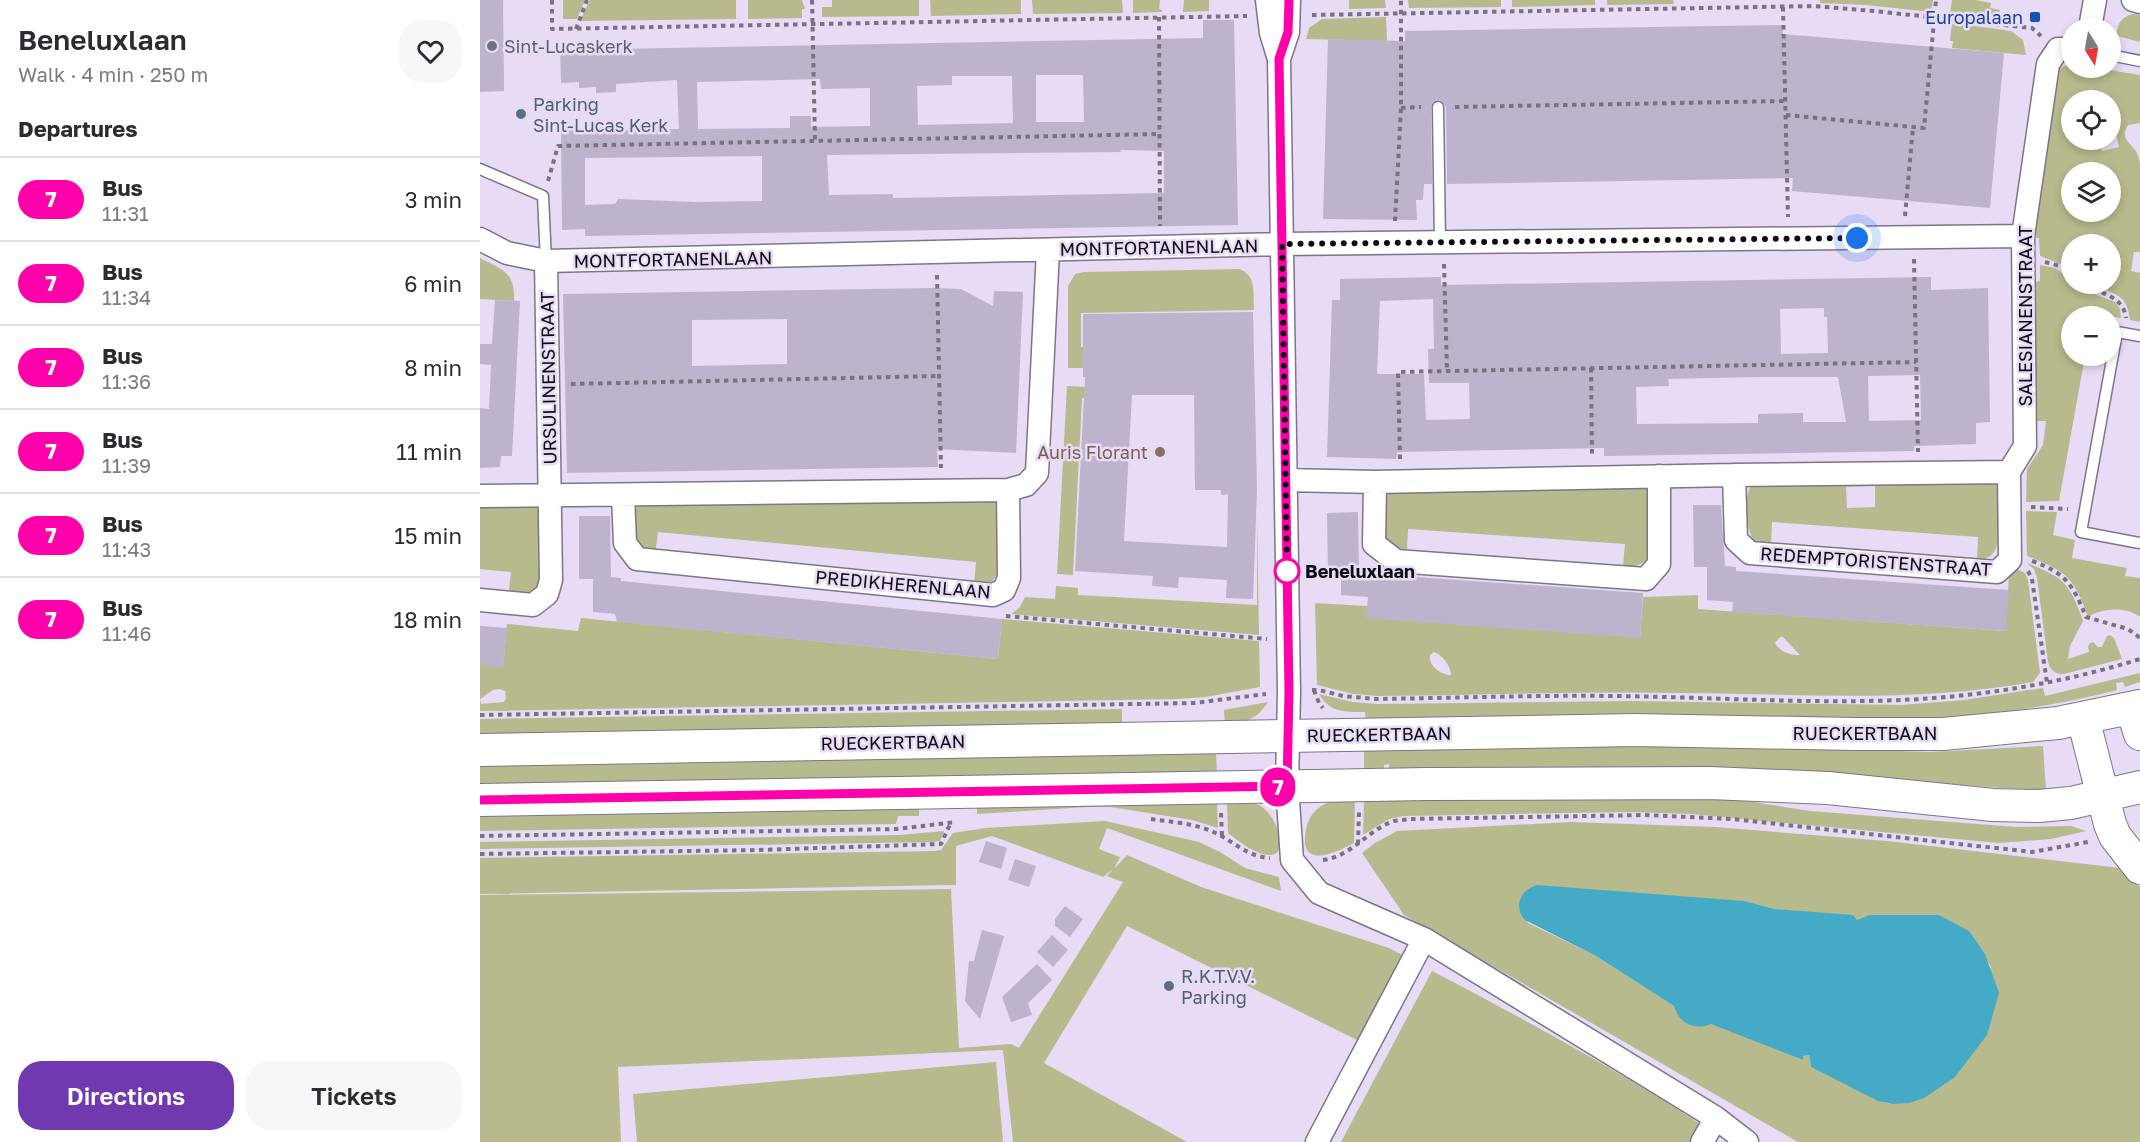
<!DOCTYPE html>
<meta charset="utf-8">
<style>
:root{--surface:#fff;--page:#f7f7f7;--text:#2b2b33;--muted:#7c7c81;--line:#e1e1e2;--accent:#7039af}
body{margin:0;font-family:"Golos Text",sans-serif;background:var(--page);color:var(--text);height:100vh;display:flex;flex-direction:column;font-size:22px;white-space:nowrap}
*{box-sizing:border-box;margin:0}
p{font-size:20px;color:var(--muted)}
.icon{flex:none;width:33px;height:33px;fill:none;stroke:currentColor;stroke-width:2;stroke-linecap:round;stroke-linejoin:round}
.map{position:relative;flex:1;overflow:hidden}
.details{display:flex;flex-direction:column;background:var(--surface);width:480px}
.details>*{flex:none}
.badge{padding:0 12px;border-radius:20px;font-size:21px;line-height:39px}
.needle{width:39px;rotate:169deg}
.controls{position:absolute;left:1581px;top:18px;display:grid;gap:12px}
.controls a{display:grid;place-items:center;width:60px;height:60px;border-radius:50%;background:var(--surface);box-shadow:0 3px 9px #0003;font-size:30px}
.you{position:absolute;width:30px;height:30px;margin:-15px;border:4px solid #fff;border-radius:50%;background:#1a73e8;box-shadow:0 0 0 9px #1a73e833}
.map>.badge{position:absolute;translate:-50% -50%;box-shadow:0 0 0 3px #fff}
h2{padding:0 18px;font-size:22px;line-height:54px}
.round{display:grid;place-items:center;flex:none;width:63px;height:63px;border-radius:24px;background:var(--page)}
.summary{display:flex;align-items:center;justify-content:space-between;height:102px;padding:0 18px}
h1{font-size:28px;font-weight:600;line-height:45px}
.primary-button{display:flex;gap:12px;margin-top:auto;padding:12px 18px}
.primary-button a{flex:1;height:69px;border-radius:24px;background:var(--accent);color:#fff;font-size:24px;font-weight:600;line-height:69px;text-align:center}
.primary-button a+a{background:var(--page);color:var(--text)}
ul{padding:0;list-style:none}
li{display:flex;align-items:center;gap:18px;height:84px;padding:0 18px;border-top:2px solid var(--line)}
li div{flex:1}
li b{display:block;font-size:22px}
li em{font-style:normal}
li .badge{min-width:66px;font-weight:700;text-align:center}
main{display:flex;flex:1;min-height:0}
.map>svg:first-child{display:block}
.green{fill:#b7ba8c;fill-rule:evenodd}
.water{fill:#45aac5}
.building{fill:#beb3cc;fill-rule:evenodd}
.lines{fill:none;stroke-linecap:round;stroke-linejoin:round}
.lane-casing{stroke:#7e748b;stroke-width:13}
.street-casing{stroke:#7e748b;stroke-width:25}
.secondary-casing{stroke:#7e748b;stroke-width:34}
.path{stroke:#7a7283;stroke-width:4;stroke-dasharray:4.5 4.5;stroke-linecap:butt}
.lane{stroke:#fff;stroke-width:10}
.street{stroke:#fff;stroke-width:22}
.secondary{stroke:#fff;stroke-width:32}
.line-casing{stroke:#fff;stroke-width:14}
.line{stroke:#f0a;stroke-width:9}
.walk{stroke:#0f0b13;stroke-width:6;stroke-dasharray:0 10.8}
.transit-dot{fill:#1a4fb4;stroke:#e7dbf5;stroke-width:2}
.worship-dot{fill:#6b7280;stroke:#e7dbf5;stroke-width:2}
.service-dot{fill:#5c6f8a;stroke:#e7dbf5;stroke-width:2}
.education-dot{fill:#8d6e63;stroke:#e7dbf5;stroke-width:2}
.stop-dot{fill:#fff;stroke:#f0a;stroke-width:3}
.labels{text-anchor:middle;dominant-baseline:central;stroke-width:5;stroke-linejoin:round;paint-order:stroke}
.transit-label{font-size:18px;fill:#164399;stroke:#e7dbf5;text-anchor:end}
.worship-label{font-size:18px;fill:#5b616d;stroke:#e7dbf5;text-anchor:start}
.service-label{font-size:18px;fill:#4e5e75;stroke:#e7dbf5;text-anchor:start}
.street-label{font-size:18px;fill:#0f0b13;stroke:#e7dbf5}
.education-label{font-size:18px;fill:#785e54;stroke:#e7dbf5;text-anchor:end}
.stop-label{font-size:18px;font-weight:bold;fill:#0f0b13;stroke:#e7dbf5;text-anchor:start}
</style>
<main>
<section class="details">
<div class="summary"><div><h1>Beneluxlaan</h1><p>Walk · 4 min · 250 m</p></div><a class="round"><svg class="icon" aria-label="heart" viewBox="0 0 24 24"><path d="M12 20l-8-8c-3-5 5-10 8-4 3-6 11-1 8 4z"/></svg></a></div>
<h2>Departures</h2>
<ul>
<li><span class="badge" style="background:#f0a;color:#fff">7</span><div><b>Bus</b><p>11:31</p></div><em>3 min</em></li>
<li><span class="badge" style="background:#f0a;color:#fff">7</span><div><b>Bus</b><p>11:34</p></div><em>6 min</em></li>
<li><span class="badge" style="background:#f0a;color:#fff">7</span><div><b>Bus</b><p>11:36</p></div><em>8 min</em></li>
<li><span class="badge" style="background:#f0a;color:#fff">7</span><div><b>Bus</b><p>11:39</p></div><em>11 min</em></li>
<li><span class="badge" style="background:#f0a;color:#fff">7</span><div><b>Bus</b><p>11:43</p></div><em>15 min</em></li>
<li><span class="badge" style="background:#f0a;color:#fff">7</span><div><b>Bus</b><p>11:46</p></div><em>18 min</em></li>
</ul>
<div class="primary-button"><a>Directions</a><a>Tickets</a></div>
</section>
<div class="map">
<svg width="1660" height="1142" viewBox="0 0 1660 1142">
<rect width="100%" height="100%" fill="#e7dbf5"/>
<path class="green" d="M83 0H105L97 19H83Z
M110 0H256V19L100 21Z
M268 0H322L325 9H322V18L268 19Z
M352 0H439V16L342 17V7H352Z
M450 0H541V14L451 16Z
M552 0H642L643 13 553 14Z
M653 0H680L679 9 682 10V12L653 13Z
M704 0H729V11L703 12Z
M869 0H905L906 8 869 9Z
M928 0H1021V7L929 8Z
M1032 0H1115V5L1032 7Z
M1127 0H1193L1194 4 1127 5Z
M1340 0H1453L1451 12 1386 5 1340 3Z
M1472 0H1495L1511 3 1510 8 1520 10 1518 20 1470 14Z
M1653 14 1660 15V42L1637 36C1636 25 1642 16 1653 14Z
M906 17 907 41 826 39 829 28 842 19Z
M1472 23 1531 31 1543 40 1546 55 1472 48 1473 41H1470Z
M1591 65 1592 68H1617L1660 75V123L1648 125C1639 139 1651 142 1657 153 1658 156 1659 160 1660 163V252H1654L1651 271 1660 273V322L1650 320C1647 291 1631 294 1610 284H1630V244H1592L1591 268 1560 256 1559 238H1553L1577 71 1584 66ZM1592 100H1630L1631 120H1633L1639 147 1622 151 1619 140H1592ZM1618 171 1636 174 1634 196H1631L1630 212H1592V172Z
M0 258C23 270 35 272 34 301L0 299Z
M1560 265 1575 268 1591 279 1592 284H1597L1609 292 1635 302 1640 309 1641 318 1613 314 1612 316H1592V356H1605L1579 501 1546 502 1547 469 1563 445 1566 421H1556V417L1554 282 1560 281Z
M759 269C777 275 773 294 774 310L601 313V347H608L609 368H588V286L595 274 604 272Z
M587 386 606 387 605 398H602L593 575 577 574Z
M1516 483 1518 488C1518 503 1522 541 1514 552 1510 558 1504 559 1497 559L1498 537 1292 522 1291 544 1275 541C1265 532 1263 494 1272 485ZM1395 486V507L1367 508 1366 487Z
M1164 487 1169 491V557C1162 566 1154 567 1143 566L1145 544 928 529 927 550 912 547 904 537 905 493 908 491Z
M515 499 517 505 518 569C515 584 507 585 494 586L496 562 178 532 175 556 157 546 154 508 156 505Z
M0 505H55L59 510 61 581 54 594 28 598 31 572 0 569Z
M1546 511 1577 512 1573 535 1595 540 1592 558 1647 568 1645 576 1660 578V617C1646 606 1622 608 1608 617 1594 577 1586 571 1547 556Z
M777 519 779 635 531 614 540 607 545 597 575 599 576 586 598 588V595L777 605Z
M1547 563C1584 577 1590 584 1603 621L1590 646 1588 659 1609 652 1608 646 1610 643 1613 642 1618 647H1622L1627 636 1630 635 1634 638 1642 659 1584 674C1576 675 1570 670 1568 662L1557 578 1554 569Z
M1535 568 1545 573 1548 580 1560 673 1553 682C1434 703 1323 694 1203 693 1102 691 1000 695 898 696L874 694 837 685 835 603 887 606 1160 637 1163 597 1218 595V609L1525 631 1529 576ZM1300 637H1303L1320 655C1310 655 1300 652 1295 643ZM954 652C963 655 971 667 971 675 961 675 948 666 950 655Z
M101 618 518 659 522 619 779 641 780 687 726 697 697 699 0 711V665L23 667 27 624 98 631ZM20 689 25 691 26 698 24 702 1 704 0 699 13 690Z
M1660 673V682L1645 687 1643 682 1636 683 1637 690C1572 707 1508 715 1442 721L886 723 885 712C865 712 850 713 839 694L873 702 898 704 1150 701 1421 705 1484 700 1563 688 1565 696Z
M788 702C776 720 765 723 745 725L744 710Z
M642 709V727L0 737V719Z
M1192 744 1450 752 1563 746 1566 790 1522 788 1359 775 909 773V764L904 765V773H884V748Z
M736 751 737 776 0 788V762Z
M1248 798 1330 811 1536 827 1591 826 1606 831 1571 839 1519 843 1211 814 1150 812 923 816 909 819 883 835 884 800Z
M875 800 874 843C864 848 841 861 830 853 826 850 825 845 825 841 825 824 831 810 847 803 855 799 866 800 875 800Z
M737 802 738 828 712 820 631 807H608L497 814V806Z
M747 802C757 802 769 801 779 805 797 814 812 857 788 855 774 854 759 841 748 833Z
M439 807V816H418L416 824 0 831V814Z
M625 821 719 842 740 852 765 868 799 877 801 891 627 828 619 849 640 857 634 869 647 855 721 887 909 948 932 960 887 1045 647 926 564 1063 707 1142H533L523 1050 138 1067 141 1142H0V895L471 889 479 1048 531 1044 539 1048 643 882 627 876 633 869 623 877 512 836 476 846V885H470L0 894V858L454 851 461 850 473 833 506 828Z
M1092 822 1235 827 1407 841 1640 868 1660 887V1142H1318L924 915 882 853 895 843 917 831ZM1041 897 1263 901 1295 909 1377 920 1389 915H1459L1489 932 1511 967 1457 1088C1445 1098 1420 1105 1406 1103L1331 1067 1329 1055 1323 1056V1060L1231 1023C1215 1030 1198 1021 1194 1006L1116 956 1048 923 1039 907Z
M464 831 460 841 453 842 0 849V842L419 835Z
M952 971C1048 1021 1143 1073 1233 1132L1227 1142H861Z
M516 1062 523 1142H157L153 1094Z"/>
<path class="water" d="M1057 885 1264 901 1295 909 1373 915 1377 920 1389 915H1459L1489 931 1505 954 1519 993 1507 1035 1475 1077 1444 1098 1429 1103 1413 1104 1398 1101 1331 1067 1329 1055 1323 1056V1060L1231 1024C1214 1031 1199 1023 1194 1006L1116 956 1045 920C1033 907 1040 890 1057 885Z"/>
<path class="building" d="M0 0H23L24 91 0 92Z
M723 20H754L758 225 105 236V229L82 230 81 130 115 129V131L199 129 197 80 136 84V92L116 93V87L99 88V82L81 83 80 50 723 38ZM556 75H603L604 122H556ZM472 76H532L533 123 438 125 437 86 472 85ZM340 79 341 89 390 88V126L331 127V116H310V128L218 129 217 82ZM640 150 684 151V193L413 198V194L349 195 347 155 641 152ZM282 156V201L216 202 138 199 135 204 105 205V158Z
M1302 25 1303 34 1524 53 1510 208 1312 191 1313 178 967 184 966 107 962 101 957 100 952 103 951 107 952 184H944L943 200H936L937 220 843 219 848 39 925 41V31Z
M961 277V285L1451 277V290L1508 288 1510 422 1496 423V444L1434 446V451L1124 456V448L917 452 916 459 847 457 852 300H860V279ZM953 299 954 349H948L949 383H989L990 419 946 420 944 374H897L900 301ZM1344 308V317H1347L1348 353 1301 354 1300 309ZM1440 375 1441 420 1389 421 1388 376ZM1278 377H1358L1366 422H1323V413L1278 414V423L1157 424 1156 387 1189 386 1188 379Z
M454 288 481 289 513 306 514 291 543 292 536 453 457 449 458 467 87 473 83 294ZM307 319V364L212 366V320Z
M15 300 40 301 32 456H21L20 467 0 468V408L9 409 11 365 0 364V344H12Z
M773 312 777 490 773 599 746 598 747 580 699 577 698 588 672 586 673 576 595 571 605 377H603V314ZM652 395H714L715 490H741V495L748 494 747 547 644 541Z
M1213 505H1241L1245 566 1256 567V571L1529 590 1526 631 1252 612 1253 602 1227 600V567H1214Z
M878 512 879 573 1163 593 1160 638 886 618 888 597 861 595V575H848L847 513Z
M99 516H130L131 577 141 578V581L522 619 518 659 137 622 135 614 113 612V579H99Z
M0 626 27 628 23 668 0 665Z
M506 841 527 848 521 869 499 862Z
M535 859 556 866 549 887 528 880Z
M585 906 603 919 590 937 575 926V919Z
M502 930 524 936 500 1019 485 1001 489 961H494Z
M572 935 588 950 573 967 557 952Z
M557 964 572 980 548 1003 552 1015 531 1022 522 997Z"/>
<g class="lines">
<defs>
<path id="lane" d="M1630 55 1660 61
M958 107 960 243
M0 169 63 196 66 261
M1660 336 1637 332 1601 532 1660 543"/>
<path id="street" d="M787 0 791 33 799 59 809 692 807 786 812 860 839 893 944 939 1236 1118 1267 1142
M1653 0 1660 2
M1610 28 1615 0
M799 59 808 32 809 0
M0 239 27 253 66 261 802 244 1543 236
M1254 475 1256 540 1270 553 1517 572 1530 560 1529 472 1545 446 1543 236 1568 64 1578 49H1592
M806 480 895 482 1254 475 1529 472
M895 482 894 544 916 561 1166 579 1179 564V476
M143 495 145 543 157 559 513 595 524 590 529 578 528 490
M0 496 528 490 546 485 557 473 568 250
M0 600 53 605 67 594 71 580 66 261
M837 1142 944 939
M1222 1142 1236 1118"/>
<path id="secondary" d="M1652 708 1660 734
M1603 718 1630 824 1635 836 1660 868
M0 750 1155 730 1374 734H1463L1578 723 1660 706
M0 800 947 784 1230 783 1348 788 1513 805 1559 806 1591 803 1660 787"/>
</defs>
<use href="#lane" class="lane-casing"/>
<use href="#street" class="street-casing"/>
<use href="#secondary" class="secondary-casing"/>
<path class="path" d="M72 0V29L767 16
M332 0 335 141
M1303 7 1308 217
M832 15 1334 6 1394 11 1552 28 1561 36
M679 17 680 226
M96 29 107 0
M975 107 1305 101
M921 108 941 107
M1306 115 1444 128 1456 0
M68 181 78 146 680 134
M1425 216 1433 127
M915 221 921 108V0
M1434 259 1438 452
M1565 262 1587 268 1592 272
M964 264 967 371
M457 275 461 468
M1606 284C1621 295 1643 295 1646 318
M1111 368 1112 454
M91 384 459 376
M920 459 918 372 1436 362
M1551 507 1588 509
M1552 561C1586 573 1593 585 1606 617L1648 629 1660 638
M1548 571 1552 579 1567 683
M526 616 787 639
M832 690H839L863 696 896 699C975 698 1054 695 1132 696 1235 697 1339 705 1441 699 1516 694 1589 681 1660 659
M834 690 839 703 843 708
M0 715 714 703 786 694
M741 813 742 836
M671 819C691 822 712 823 731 831 751 839 767 857 790 858
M0 836 417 829 476 822
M878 844 879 812
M0 854 279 850 461 844 471 822
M843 860C871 857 889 829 914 821 919 820 924 820 929 819L1166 815 1252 819 1552 852 1608 842"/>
<use href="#lane" class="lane"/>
<use href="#street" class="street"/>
<use href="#secondary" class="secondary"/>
</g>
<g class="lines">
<defs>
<path id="line" d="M0 800 807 786 809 692 799 59 808 32 809 0"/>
</defs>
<use href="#line" class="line-casing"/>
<use href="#line" class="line"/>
<path class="walk" d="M807 571 802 244 1377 238"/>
</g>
<rect class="transit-dot" x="1549" y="11" width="12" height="12" rx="3"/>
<circle class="worship-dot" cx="12" cy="46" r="6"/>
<g class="service-dot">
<circle cx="41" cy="114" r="6"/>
<circle cx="689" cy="986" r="6"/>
</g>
<circle class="education-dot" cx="680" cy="452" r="6"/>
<circle class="stop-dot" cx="807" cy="571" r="12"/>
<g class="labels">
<g class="transit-label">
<text x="1543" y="17">Europalaan</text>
</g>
<g class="worship-label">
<text x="24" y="46">Sint-Lucaskerk</text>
</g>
<g class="service-label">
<text x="53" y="104">Parking<tspan x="53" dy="21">Sint-Lucas Kerk</tspan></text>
<text x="701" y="976">R.K.T.V.V.<tspan x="701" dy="21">Parking</tspan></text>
</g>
<g class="street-label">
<text transform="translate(679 247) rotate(-1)">MONTFORTANENLAAN</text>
<text transform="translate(193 259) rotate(-1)">MONTFORTANENLAAN</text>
<text transform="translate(1545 316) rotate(-90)">SALESIANENSTRAAT</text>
<text transform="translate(68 378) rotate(-91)">URSULINENSTRAAT</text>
<text transform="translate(1396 561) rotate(4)">REDEMPTORISTENSTRAAT</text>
<text transform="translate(423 584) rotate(5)">PREDIKHERENLAAN</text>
<text x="1385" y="733">RUECKERTBAAN</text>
<text transform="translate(899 734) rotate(-1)">RUECKERTBAAN</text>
<text transform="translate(413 742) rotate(-1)">RUECKERTBAAN</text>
</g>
<g class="education-label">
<text x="668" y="452">Auris Florant</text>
</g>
<g class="stop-label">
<text x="825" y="571">Beneluxlaan</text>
</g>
</g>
</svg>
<div class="controls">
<a><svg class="needle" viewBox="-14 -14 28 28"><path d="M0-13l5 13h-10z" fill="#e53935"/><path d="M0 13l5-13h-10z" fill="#7c7c81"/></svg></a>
<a><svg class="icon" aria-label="locate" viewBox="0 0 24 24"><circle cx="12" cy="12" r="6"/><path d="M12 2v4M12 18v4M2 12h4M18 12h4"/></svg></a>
<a><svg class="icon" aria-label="layers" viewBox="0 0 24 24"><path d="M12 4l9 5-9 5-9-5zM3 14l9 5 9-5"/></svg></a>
<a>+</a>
<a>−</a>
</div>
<div class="you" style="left:1377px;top:238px"></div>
<b class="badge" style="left:798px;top:787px;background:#f0a;color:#fff">7</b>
</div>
</main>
